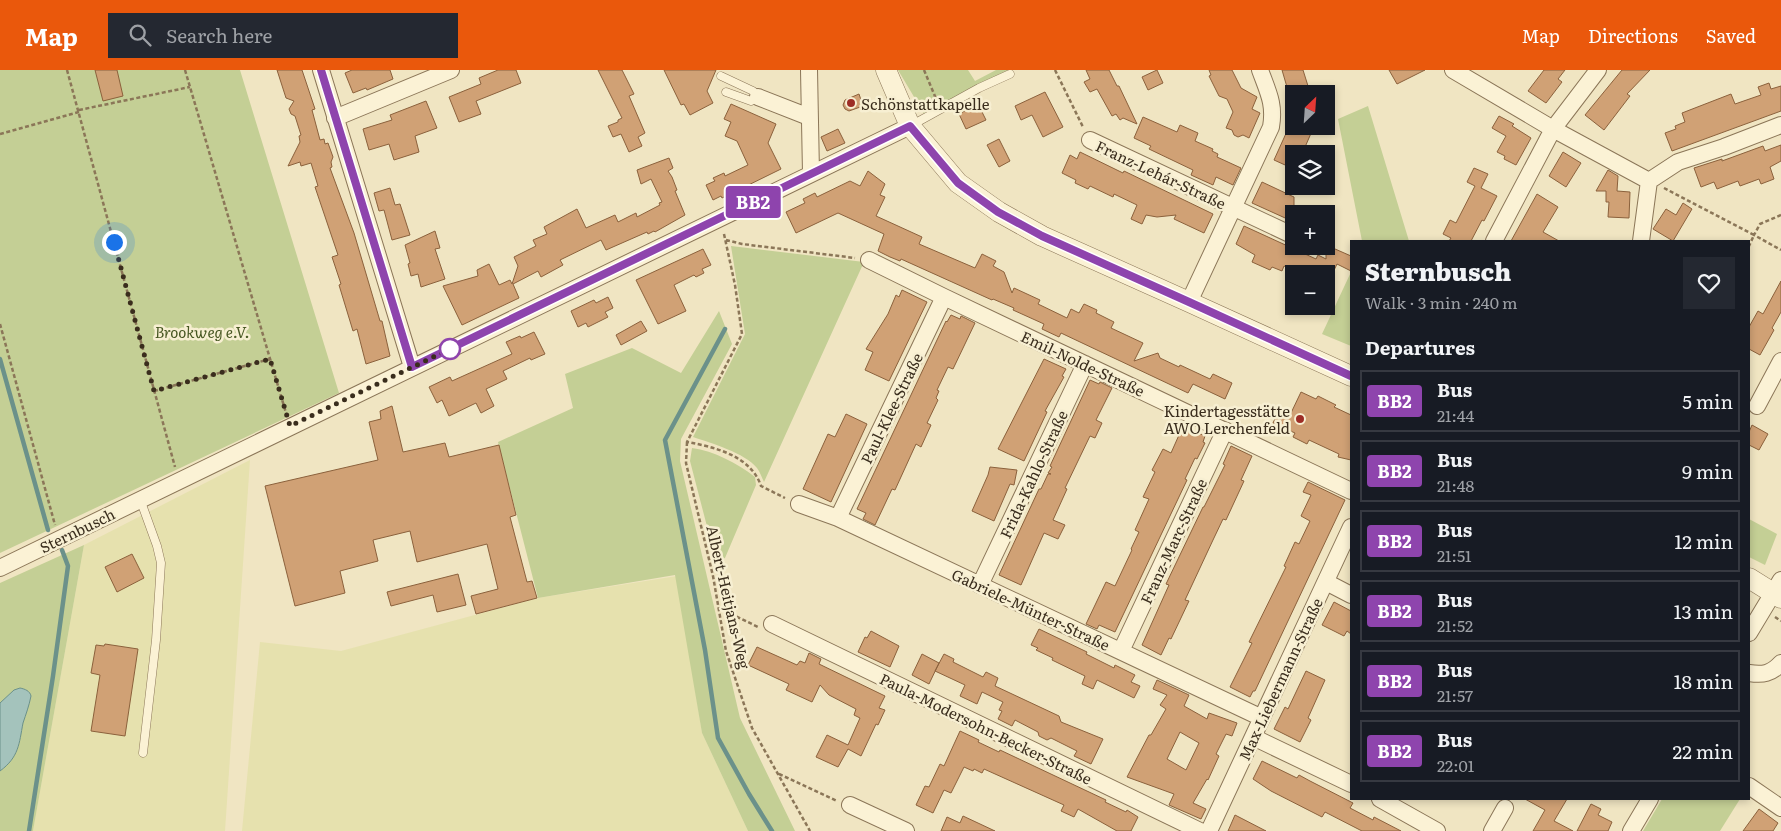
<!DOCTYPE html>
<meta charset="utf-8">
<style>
:root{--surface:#171b24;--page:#242831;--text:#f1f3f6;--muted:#9ea1a6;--line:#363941;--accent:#ea580c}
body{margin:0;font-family:Literata,serif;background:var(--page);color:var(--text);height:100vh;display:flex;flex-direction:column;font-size:19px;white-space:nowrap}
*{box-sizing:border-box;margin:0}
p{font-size:16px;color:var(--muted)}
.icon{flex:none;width:28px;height:28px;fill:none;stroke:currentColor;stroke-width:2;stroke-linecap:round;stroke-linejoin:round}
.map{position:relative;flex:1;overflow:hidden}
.panel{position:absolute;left:1350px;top:170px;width:400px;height:560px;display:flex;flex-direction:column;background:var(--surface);border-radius:0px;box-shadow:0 2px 8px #0003}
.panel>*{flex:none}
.badge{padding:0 10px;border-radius:4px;font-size:18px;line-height:32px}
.needle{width:32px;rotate:25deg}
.tools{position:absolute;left:1285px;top:15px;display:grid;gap:10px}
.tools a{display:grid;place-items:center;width:50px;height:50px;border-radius:0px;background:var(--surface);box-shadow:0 2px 8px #0003;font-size:25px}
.you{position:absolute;width:25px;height:25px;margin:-12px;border:4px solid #fff;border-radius:50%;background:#1a73e8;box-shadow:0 0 0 8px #1a73e833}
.map>.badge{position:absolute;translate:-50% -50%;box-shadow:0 0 0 2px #fff}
h2{padding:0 15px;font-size:19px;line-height:45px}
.round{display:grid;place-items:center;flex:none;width:52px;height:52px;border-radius:0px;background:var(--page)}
.head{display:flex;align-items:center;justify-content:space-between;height:85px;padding:0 15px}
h1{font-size:24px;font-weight:800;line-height:38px}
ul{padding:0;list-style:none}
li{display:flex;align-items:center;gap:15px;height:62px;margin:0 10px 8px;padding:0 5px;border:2px solid var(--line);border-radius:0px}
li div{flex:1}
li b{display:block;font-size:19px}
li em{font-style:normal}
li .badge{min-width:55px;font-weight:700;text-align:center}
header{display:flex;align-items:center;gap:30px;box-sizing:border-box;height:70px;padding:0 25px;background:var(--accent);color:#fff}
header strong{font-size:24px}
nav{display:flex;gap:28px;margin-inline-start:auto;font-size:18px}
.search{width:350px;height:45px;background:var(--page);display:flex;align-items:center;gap:12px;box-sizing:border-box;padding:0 18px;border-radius:0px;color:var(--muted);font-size:19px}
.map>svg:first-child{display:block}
.farmland{fill:#e6e1ae}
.green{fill:#c4cf95}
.water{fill:#a4c3bc;stroke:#6b918a}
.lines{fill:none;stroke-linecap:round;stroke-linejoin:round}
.stream{stroke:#6b918a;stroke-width:4.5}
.building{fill:#d0a175;stroke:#8b613c;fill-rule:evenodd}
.service-casing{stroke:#8b7658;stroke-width:9}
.minor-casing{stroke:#8b7658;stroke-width:18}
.tertiary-casing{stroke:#8b7658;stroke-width:21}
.path{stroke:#8b7658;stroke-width:2.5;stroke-dasharray:4 2.5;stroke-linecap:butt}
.service{stroke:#fbf2d5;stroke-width:8}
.minor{stroke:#fbf2d5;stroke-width:16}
.tertiary{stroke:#fbf2d5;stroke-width:20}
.line-casing{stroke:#fff;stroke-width:11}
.line{stroke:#8e44ad;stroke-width:8}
.walk{stroke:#3a2d1d;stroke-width:5;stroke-dasharray:0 9}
.poi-dot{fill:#9d2c25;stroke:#f7efd2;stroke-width:2}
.stop-dot{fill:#fff;stroke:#8e44ad;stroke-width:2.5}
.labels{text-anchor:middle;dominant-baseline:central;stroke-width:5;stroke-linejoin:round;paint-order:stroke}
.poi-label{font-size:15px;fill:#3a2d1d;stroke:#f7efd2;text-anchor:start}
.street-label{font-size:15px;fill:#3a2d1d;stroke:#f7efd2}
.park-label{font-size:15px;font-style:italic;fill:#475722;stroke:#f7efd2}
</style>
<header>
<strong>Map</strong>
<div class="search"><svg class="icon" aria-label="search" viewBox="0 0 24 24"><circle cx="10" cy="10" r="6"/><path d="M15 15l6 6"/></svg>Search here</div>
<nav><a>Map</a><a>Directions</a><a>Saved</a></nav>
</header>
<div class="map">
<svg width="1781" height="761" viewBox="0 0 1781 761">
<rect width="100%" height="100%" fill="#f0e5c2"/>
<path class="farmland" d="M250 390 225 761H33L84 475Z
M677 506 702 663 748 761H242L260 572 341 581 538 528Z"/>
<path class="green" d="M0 0H240L339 323 0 483Z
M898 0H968L975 11 996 0H1013L926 47Z
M1368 36 1409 171H1362L1338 49Z
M731 176 864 192 764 412C762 408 760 402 757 398 745 383 711 373 693 367L745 264Z
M1351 202V276L1322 264Z
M719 241 732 274 681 369 680 391 740 648 795 761H748L702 663 675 505 538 528 498 372 573 338 565 304 632 278 681 303Z
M692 378C714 381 737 393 755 407L756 415 725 488 716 491 690 391Z
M1749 449 1777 464 1765 495 1749 487Z
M84 475 33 761H0V513Z
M1662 729H1740L1720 761H1643Z"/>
<path class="water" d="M20 618C25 619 30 621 31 626 29 636 26 644 23 653 19 674 19 687 0 701V633L14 620Z"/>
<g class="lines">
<path class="stream" d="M725 259 665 370 705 580 718 668 749 724 772 761
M0 289 48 460
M29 761 53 606 68 496 62 480"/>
</g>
<path class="building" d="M95 0H117L123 26 103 31Z
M277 0H302L315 39 312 40 320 70 324 69 325 74 328 73 333 87 331 92 332 97 330 98 354 163 380 251H382L390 286 366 294 357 259 353 261 339 215 341 214 332 187 338 185 315 117 318 116 311 93 301 96 300 92 288 96 300 72 299 66 301 65 295 46 291 44 289 39 294 31 286 28Z
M352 0H390L393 9 367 20 366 18 353 23 345 3Z
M498 0H516L521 13 476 31 481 44 459 52 449 27 481 14 479 8Z
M598 0H622L634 24 629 26 645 63 638 67 642 76 629 82 621 64 613 67 608 56 618 52V50L622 48Z
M664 0H716L707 21 713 33 690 45 684 34 681 35Z
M1086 0H1109L1117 16H1119L1137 54 1123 48 1120 50 1116 44 1112 46 1097 19 1090 22 1084 12 1090 9Z
M1157 0 1163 13 1148 20 1142 7Z
M1209 0H1232L1241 18 1257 27 1252 39 1260 43 1249 68 1243 65 1238 67 1234 65 1232 60 1226 58 1233 42 1227 29 1219 26 1209 6 1211 5Z
M1282 0H1303L1308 16 1303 17 1305 24H1289Z
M1389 0H1425L1397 14Z
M1544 0H1565L1558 9 1562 12 1546 33 1528 21Z
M1622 0H1650L1627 24 1630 26 1604 60 1585 45Z
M1769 13 1771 19 1781 16V41L1672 81 1665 63 1676 59 1675 56 1685 52 1682 43 1731 24 1735 34 1761 25 1758 17Z
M1045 22 1063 57 1043 67 1032 45 1021 50 1015 36Z
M859 24 863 36 849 41 845 39 843 35 845 30Z
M426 31 437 58 415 66 419 82 394 90 389 74 369 80 363 59 392 50 390 45Z
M731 34 776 54 768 73 781 99 722 128 721 126 713 130 706 115 715 111 713 108 724 103 725 106 748 95 737 71 725 66 731 52 724 49Z
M978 34 986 50 966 59 959 44Z
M1499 46 1514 54 1512 56 1531 68 1516 95 1504 89 1505 86 1497 82 1506 66 1492 58Z
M1143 47 1177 62 1180 55 1198 63 1195 71 1213 79 1212 81 1218 84 1217 87 1241 98 1233 115 1216 107 1213 115 1191 105 1193 100 1149 79 1151 76 1134 68Z
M838 59 845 73 827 81 821 67Z
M1288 59 1312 61 1302 84H1294V99L1274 90Z
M999 69 1010 91 999 97 987 75Z
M1781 75V91L1770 97 1774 109 1761 114 1759 109 1740 116 1738 111 1717 119 1714 112 1701 117 1694 98 1722 89V91L1763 76 1765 81Z
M1080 82 1123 103 1124 101 1213 144 1204 163 1174 149 1176 145 1157 147 1146 145 1142 154 1131 149 1137 135 1114 124 1113 127 1090 116 1088 119 1075 113 1076 110 1062 103 1070 85 1077 89Z
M1563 82 1581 93 1566 117 1549 106Z
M669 88 673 98 668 101 672 107 677 120 675 121 685 145 655 162 654 161 648 164 647 162 606 180 601 170 560 190 563 195 541 207 538 201 513 214 519 228 462 255 443 216 478 206 477 200 489 194 499 215 510 210 512 214 518 196 514 187 536 176 533 170 547 164 544 157 577 139 586 158 615 145 618 152 636 143 637 147 660 135 659 133 662 132 651 109 641 114 637 100Z
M1474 98 1488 104 1481 118 1497 126 1484 151 1482 150 1471 171H1449L1451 168 1443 164 1450 150 1456 153 1475 116 1467 112Z
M1608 100 1618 106 1617 121 1630 122 1629 148 1608 147 1609 132H1606V121H1596Z
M868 101 885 114 880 125 885 127 876 146 922 167 919 174 975 198 982 184 996 191 993 196 1004 202 1012 223 1014 218 1040 230 1038 234 1067 248 1071 239 1079 243 1084 234 1097 240 1096 243 1114 252 1111 258 1143 273 1134 291 1158 283 1160 288 1179 297 1180 295 1210 309 1213 304 1232 313 1225 329 1193 314 1188 323 1061 263 1059 267 1042 259 1044 254 1013 240 1014 238 993 229 992 230 901 189 900 191 890 187 878 181 884 164 838 143 796 163 786 142 805 133 803 129 815 123 817 127 850 111 860 116Z
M1262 112 1294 127V152L1252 133Z
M390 118 395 135 400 134 410 165 392 170 384 140 379 141 374 123Z
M1537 124 1558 137 1543 162 1559 171H1511Z
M1683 133 1692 139 1673 171 1653 159 1666 139 1676 145Z
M1244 156 1316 189 1318 185 1326 189V175L1351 186V201L1337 194 1326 217V204H1300L1284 196 1282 201 1272 197 1270 200 1252 192 1255 185 1236 174Z
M435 161 440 178 435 179 445 209 421 217 418 204 411 206 408 194 410 193 405 175Z
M703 179 711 195 702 199 704 203 696 207 694 205 674 215 686 241 658 254 636 210Z
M1781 211V242L1772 258 1774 260 1760 285 1749 279V257L1758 241 1763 244Z
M902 220 927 232 889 311 865 300 873 282 866 279 888 244 896 225 899 227Z
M608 227 613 238 605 242 608 247 588 257 586 253 578 257 571 241 594 230 596 233Z
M951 245 960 249 961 246 975 253 953 299 948 297 937 320 939 321 936 328 938 330 927 353 931 355 921 377 916 374 895 420 892 419 875 455 863 449 866 443 857 439 946 251 947 252Z
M641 251 647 261 621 275 616 265Z
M534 262 545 284 531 290 530 288 503 301 507 309 486 319 494 336 481 343 476 333 449 346 442 330 437 333 429 317 450 307 452 311 512 284 506 272 520 266 521 268Z
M1044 289 1066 299 1062 306 1064 307 1045 341 1047 342 1024 391 998 379Z
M1090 310 1099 314 1100 312 1112 318 1096 350 1102 353 1095 368 1090 366 1065 418 1067 419 1053 450 1065 455 1058 469 1044 463 1021 515 999 505 1039 419H1041L1048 404H1051L1048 403 1052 397 1050 396Z
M1301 322 1316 329 1318 326 1336 335 1334 337 1351 345V390L1338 387 1339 384 1309 370 1307 374 1293 367 1295 363 1273 353 1280 338 1291 343Z
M392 336 403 382 445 373 449 387 499 375 516 445 510 447 527 512 532 511 537 528 476 544 471 526 498 519 487 474 417 492 410 461 373 470 378 491 340 501 345 523 295 536 265 416 378 390 369 352 381 349 380 341Z
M846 344 867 354 831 432 803 419 828 364 835 367Z
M1752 355 1768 364 1759 380 1749 375V362Z
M1183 356 1205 366 1203 372 1205 373 1197 389 1195 388 1185 409 1187 410 1115 562 1099 555 1097 559 1086 554 1106 512 1115 516 1132 480 1131 479 1139 462 1135 460 1149 429 1143 427 1155 402 1152 400 1163 379 1171 383Z
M1231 376 1252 386 1241 410 1244 411 1226 450 1223 449 1213 470 1185 530 1189 531 1171 569 1169 568 1161 585 1142 575 1169 515 1166 514 1203 437H1204L1225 395 1223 394Z
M990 397 1017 400 1014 415 1010 414 994 451 972 441 988 405Z
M1308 412 1345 430 1255 621H1253L1250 627 1230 617 1252 573 1249 572 1286 497 1284 496 1295 472 1299 474 1310 451 1301 446 1311 425 1303 422Z
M132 484 144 508 117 522 105 497Z
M458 504 466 535 437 542 433 525 391 536 387 522Z
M1334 532 1351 541V564L1347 561 1344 566 1322 555Z
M1039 559 1087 582 1086 584 1114 598 1115 595 1135 605 1131 612 1140 616 1134 628 1097 610 1093 619 1082 614 1085 606 1052 590 1053 588 1036 580 1038 578 1031 575Z
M871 561 899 576 890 597 858 582 865 567 867 568Z
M105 574 138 579 125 666 91 661 100 605 91 603 96 575 104 576Z
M757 577 797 595 800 591 805 593 809 583 821 589 819 594 885 626 879 638 885 640 878 655 876 654 861 686 848 679 838 697 816 687 827 665 848 675 860 648 854 645 856 639 829 625 820 615 812 632 786 620 789 614 748 595Z
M922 584 939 593 929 614 912 605Z
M944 584 954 589 953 592 983 607 986 602 998 608 995 616 1059 646 1061 652 1103 669 1091 694 1074 686 1077 681 1051 668 1047 670 1039 666 1038 662 1015 650 1012 656 998 649 1002 641 999 640 1003 632 982 622 977 634 960 626 965 615 935 601Z
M1306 601 1325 610 1308 648 1311 650 1300 672 1274 659 1285 637 1288 639Z
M1157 610 1189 625 1184 636 1207 649 1209 643 1237 653 1232 666 1226 664 1216 684 1219 686 1208 710 1207 709 1193 733 1206 739 1201 749 1169 735 1174 724 1127 707 1149 665H1151L1166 639 1160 635 1167 625 1153 619ZM1180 662 1199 673 1186 700 1167 689Z
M960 661 979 670 978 672 999 682 1000 680 1106 730 1105 732 1126 742 1127 740 1138 747 1131 761H1117L1078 739 1074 747 1061 741 1064 735 984 699 982 703 974 699 973 701 964 697 951 723 944 720 933 743 916 735 925 716 929 717 940 694 944 696Z
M1262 691 1297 708 1299 705 1310 711 1353 733 1350 738 1373 750 1374 747 1401 761H1362L1325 742 1322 747 1271 721 1253 709Z
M1525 729H1567L1554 751 1573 761H1533L1545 740Z
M1591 734 1601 739 1598 745 1612 752 1608 761H1577Z
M1759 739 1778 753 1773 761H1743Z
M1235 745 1266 761H1228Z
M963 746 995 761H941L947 747 960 753Z"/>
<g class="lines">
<defs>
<path id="service" d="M721 6 753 21 758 27 751 31 726 22
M912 55 979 18 1010 4
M140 429 157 476 161 493 156 570 143 683"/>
<path id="minor" d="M321 0 412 297
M809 0 811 103
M1453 0 1553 59 1649 111 1678 92 1724 77 1781 55
M758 27 809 47
M335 48 451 0
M1090 70 1294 166
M1494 171 1553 59 1598 0
M1641 171 1649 111
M869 190 944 227 1351 421
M1189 232 1271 57C1275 34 1268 22 1260 0
M1757 336 1781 291
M799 434 838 448 1262 648
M838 448 944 227
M0 498 910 56
M1326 512 1351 525
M980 515 1085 294
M772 554 1200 761
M1749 563 1781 510
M1121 581 1225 360
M1749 603C1763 605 1771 604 1781 593
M1253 667 1351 714
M1749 716 1781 738
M1380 729 1437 761
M850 735 906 761
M1209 761 1351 457
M1492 761 1505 738
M1631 761 1650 729"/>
<path id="tertiary" d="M886 0 910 56 958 113 999 142 1042 166 1189 232 1351 306
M1749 508 1781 528"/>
</defs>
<use href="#service" class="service-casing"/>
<use href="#minor" class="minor-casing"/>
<use href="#tertiary" class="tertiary-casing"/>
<path class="path" d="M67 0 175 397
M185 0 286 343
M924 0 937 31
M1055 0 1083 57
M79 40 190 17
M0 64 79 42
M1664 118 1754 165 1749 176
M1781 145 1760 154 1754 165 1781 180
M724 164 735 215 742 264 687 372C715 377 751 386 761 416L785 428
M726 170 742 174 855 188
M0 254 55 455
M154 321 270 289
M687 372 686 393 713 506 726 581 752 658 810 761
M719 538 758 557
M1775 547 1781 551
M779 704 837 731"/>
<use href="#service" class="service"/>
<use href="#minor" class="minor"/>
<use href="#tertiary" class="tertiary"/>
</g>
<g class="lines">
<defs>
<path id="line" d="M321 0 412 297 910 56 958 113 998 142 1042 166 1189 232 1351 306"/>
</defs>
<use href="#line" class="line-casing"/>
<use href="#line" class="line"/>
<path class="walk" d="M114 172 154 321 270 289 290 356 450 279"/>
</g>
<g class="poi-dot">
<circle cx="851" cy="33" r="5"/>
<circle cx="1300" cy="349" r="5"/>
</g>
<circle class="stop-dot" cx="450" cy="279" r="10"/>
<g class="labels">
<g class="poi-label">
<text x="861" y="33">Schönstattkapelle</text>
<text x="1290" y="340" text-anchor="end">Kindertagesstätte<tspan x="1290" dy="17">AWO Lerchenfeld</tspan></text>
</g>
<g class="street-label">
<text transform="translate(1161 104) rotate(25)">Franz-Lehár-Straße</text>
<text transform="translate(1083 293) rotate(25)">Emil-Nolde-Straße</text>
<text transform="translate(891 338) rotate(-64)">Paul-Klee-Straße</text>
<text transform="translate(1033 404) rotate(-65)">Frida-Kahlo-Straße</text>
<text transform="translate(77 460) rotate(-26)">Sternbusch</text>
<text transform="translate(1173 471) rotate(-65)">Franz-Marc-Straße</text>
<text transform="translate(729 527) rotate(77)">Albert-Heitjans-Weg</text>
<text transform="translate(1031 539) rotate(25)">Gabriele-Münter-Straße</text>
<text transform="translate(1280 609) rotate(-65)">Max-Liebermann-Straße</text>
<text transform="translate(986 658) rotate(26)">Paula-Modersohn-Becker-Straße</text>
</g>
<g class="park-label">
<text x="202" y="261">Brookweg e.V.</text>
</g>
</g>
</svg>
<div class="tools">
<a><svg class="needle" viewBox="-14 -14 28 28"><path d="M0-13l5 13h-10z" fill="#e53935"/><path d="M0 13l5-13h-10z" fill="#9ea1a6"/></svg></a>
<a><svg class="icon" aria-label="layers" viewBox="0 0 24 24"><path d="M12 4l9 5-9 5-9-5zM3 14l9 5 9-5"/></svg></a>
<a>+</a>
<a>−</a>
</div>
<div class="you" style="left:114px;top:172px"></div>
<b class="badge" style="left:753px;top:132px;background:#8e44ad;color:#fff">BB2</b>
<section class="panel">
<div class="head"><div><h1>Sternbusch</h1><p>Walk · 3 min · 240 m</p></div><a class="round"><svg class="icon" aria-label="heart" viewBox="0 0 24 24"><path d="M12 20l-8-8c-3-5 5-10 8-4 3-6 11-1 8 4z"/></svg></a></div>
<h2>Departures</h2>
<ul>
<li><span class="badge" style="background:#8e44ad;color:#fff">BB2</span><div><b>Bus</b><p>21:44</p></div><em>5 min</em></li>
<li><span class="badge" style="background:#8e44ad;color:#fff">BB2</span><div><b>Bus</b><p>21:48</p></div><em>9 min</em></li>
<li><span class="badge" style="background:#8e44ad;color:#fff">BB2</span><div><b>Bus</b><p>21:51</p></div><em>12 min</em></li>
<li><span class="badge" style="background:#8e44ad;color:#fff">BB2</span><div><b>Bus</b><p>21:52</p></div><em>13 min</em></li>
<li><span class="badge" style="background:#8e44ad;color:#fff">BB2</span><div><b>Bus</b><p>21:57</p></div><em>18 min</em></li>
<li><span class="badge" style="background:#8e44ad;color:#fff">BB2</span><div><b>Bus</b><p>22:01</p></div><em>22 min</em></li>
</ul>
</section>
</div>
